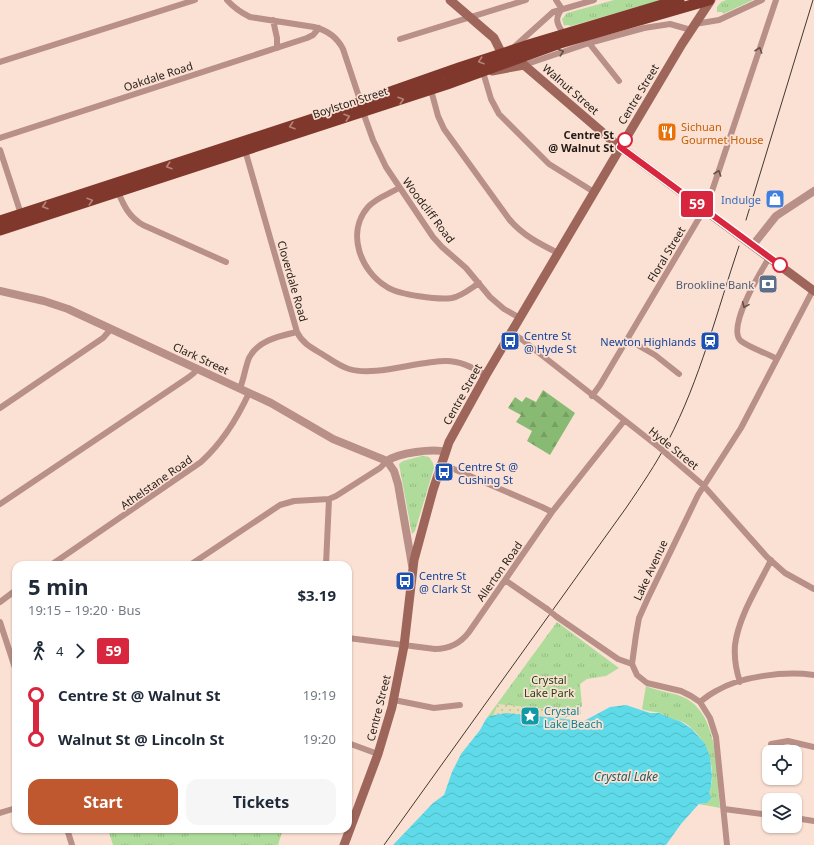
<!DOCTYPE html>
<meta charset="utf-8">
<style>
:root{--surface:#fff;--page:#f6f6f7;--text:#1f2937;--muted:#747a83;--accent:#bf582e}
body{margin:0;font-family:"Noto Sans",sans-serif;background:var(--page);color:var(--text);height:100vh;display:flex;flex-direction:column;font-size:15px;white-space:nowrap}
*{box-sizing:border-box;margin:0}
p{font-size:13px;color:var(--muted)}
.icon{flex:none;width:22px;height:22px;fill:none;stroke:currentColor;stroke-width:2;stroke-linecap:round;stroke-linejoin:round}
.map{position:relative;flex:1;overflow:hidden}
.side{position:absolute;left:12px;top:561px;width:340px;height:272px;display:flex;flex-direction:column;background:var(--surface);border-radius:12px;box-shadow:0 1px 3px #0004}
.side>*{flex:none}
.badge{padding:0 8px;border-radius:3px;font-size:14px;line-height:26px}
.controls{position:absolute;left:762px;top:745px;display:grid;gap:8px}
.controls a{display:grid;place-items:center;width:40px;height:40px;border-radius:8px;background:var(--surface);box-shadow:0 1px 3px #0004;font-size:20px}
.map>.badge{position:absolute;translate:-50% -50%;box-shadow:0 0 0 2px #fff}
.legs{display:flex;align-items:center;gap:6px;height:44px;padding:0 16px;font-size:13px}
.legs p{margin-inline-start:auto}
.summary{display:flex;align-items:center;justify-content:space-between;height:68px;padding:0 16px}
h1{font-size:22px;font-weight:700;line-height:30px}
.action{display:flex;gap:8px;margin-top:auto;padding:8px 16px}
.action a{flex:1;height:46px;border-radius:12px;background:var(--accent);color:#fff;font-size:16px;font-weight:700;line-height:46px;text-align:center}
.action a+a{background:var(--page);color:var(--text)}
ul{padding:0 16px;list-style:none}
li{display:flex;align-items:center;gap:14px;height:44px;font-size:15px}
li i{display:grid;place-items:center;width:6px;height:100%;margin:0 5px;background:currentColor}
li i::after{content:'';width:10px;height:10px;margin:-5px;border:3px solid;border-radius:50%;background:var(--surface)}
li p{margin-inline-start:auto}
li:first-child i{background:linear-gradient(#0000 50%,currentColor 0)}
li:last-child i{background:linear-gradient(currentColor 50%,#0000 0)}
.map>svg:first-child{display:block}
.grass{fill:url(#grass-tufts)}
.forest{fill:url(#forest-firs)}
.sand{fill:url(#sand-dots)}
.pitch{fill:#afdc9b}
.water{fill:url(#water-waves)}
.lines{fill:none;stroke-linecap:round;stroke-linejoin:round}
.minor{stroke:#b89088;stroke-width:6}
.tertiary{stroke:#b89088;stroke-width:8}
.secondary{stroke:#9e655b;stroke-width:9}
.trunk{stroke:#80382d;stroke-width:11}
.tram{stroke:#423731;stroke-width:1}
.minor-bridge{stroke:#b89088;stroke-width:6}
.oneway{stroke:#675049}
.oneway2{stroke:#b78478}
.line-1-casing{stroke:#fff;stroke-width:9}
.line-1{stroke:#d7263d;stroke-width:6}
.stop-1-dot{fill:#fff;stroke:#d7263d;stroke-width:2}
.labels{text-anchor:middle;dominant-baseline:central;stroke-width:3.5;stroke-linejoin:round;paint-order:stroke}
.street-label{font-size:11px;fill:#241b16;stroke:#fbe1d4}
.food-label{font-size:11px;fill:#c56008;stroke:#fbe1d4;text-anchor:start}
.stop-label{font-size:11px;font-weight:bold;fill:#241b16;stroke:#fbe1d4;text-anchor:end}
.shop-label{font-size:11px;fill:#366cbe;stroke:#fbe1d4;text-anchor:end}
.service-label{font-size:11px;fill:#4e5e75;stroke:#fbe1d4;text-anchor:end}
.transit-label{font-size:11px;fill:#164399;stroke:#fbe1d4;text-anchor:start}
.park-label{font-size:11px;fill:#1f3f0d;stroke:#fbe1d4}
.culture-label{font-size:11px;fill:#0d838f;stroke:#fbe1d4;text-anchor:start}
.water-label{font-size:12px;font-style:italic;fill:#275b61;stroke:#fbe1d4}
</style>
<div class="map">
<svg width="814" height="845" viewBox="0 0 814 845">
<defs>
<pattern id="grass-tufts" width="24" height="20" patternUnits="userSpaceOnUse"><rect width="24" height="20" fill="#afdc9b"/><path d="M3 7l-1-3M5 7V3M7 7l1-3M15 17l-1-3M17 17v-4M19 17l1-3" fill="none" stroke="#96bc85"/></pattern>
<pattern id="forest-firs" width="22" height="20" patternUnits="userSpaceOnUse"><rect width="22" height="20" fill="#89ba73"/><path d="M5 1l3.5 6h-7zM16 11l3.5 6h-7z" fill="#769f63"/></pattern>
<pattern id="sand-dots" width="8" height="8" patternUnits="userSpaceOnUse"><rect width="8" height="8" fill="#e7ddb8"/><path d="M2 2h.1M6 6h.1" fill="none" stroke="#c6bd9d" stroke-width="1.8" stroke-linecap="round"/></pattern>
<pattern id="water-waves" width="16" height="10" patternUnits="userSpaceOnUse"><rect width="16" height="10" fill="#5edae8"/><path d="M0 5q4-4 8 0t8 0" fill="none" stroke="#52bac6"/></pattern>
</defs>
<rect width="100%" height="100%" fill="#fbe1d4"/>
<path class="grass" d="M614 0H662L571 26 566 25 564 26 562 19 567 13Z
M726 0H753L723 14 722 12H717V7L721 2Z
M422 456 429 457 433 463 434 468 415 531 412 534 399 464 403 461Z
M557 622 619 668 606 676 587 679 580 684 582 706 580 708 581 714 568 717H552L497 714 486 719Z
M646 686C659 692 675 692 687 699 720 718 716 775 720 808L699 804 707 803 711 795 709 793C719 770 705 732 681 721 678 720 675 720 672 719 668 717 664 715 660 713 654 711 649 712 642 709Z
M108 829H283L278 845H113Z"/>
<path class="forest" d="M543 390 575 413 550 455 527 441 532 431 516 422 521 415 508 408 515 397 522 402 526 397 536 402Z"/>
<path class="sand" d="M498 704 568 711 564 723 491 720Z"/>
<path class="pitch" d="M200 829H230L239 845H171Z"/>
<path class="water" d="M626 705 650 713H659L673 719 680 721 692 729 705 744 710 757 712 776 711 787 709 793 712 797 707 803 699 804 697 806 681 824 666 845H393L433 803 444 795 452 772 461 754 480 730 486 719 490 716 506 713 584 721 610 707Z"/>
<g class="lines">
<path class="minor" d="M227 0C234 8 240 12 250 17L314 27C326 30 337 37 343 49L361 103
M556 0 562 9
M562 9C554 18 557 25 564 34
M273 20 277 38V48
M695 24 719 20 762 0
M400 39 526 0
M589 43 619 81
M513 48 553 12 594 0
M0 62 195 0
M524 65 589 43 644 28 670 24 691 30
M483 72 491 99 499 114 549 164 594 192
M431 90 438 116 444 129 509 219C522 235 540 244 558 253
M363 112 373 140 386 167 433 237 442 247 466 268 490 297 504 309 520 318
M0 138 307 38 313 35 319 28
M0 150 21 214
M245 150 297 332C302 343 312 348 322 354 330 359 339 366 349 369 375 377 417 361 446 361 461 361 473 368 486 375
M399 188C389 194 376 198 368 207 346 232 360 271 387 287 399 295 439 300 452 298 462 296 470 289 479 283
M118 192C124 206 129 217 143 225L226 262
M769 258C761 271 726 328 741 341 748 347 769 354 777 359
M511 333 520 338 660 448
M627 339 655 355 679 374
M240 388C244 379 245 368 249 358 258 340 280 336 297 332
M592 396 600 385 708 203 776 0
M0 408 103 338 111 329
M668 455 703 485 767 557 785 573 814 589
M442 464 542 507 552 512
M0 504 189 377 194 373 197 368
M51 565 201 462C223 442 237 419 249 393
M190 565 280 505 294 501 329 499 336 496 380 468 387 461
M326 565 329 499
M505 580 547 609
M0 602 16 590
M557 617 618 659 632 664
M0 622 16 671
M348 638 435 649C449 649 460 644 469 632L552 512 624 421
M740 682C736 670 734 658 735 645 739 615 758 587 771 560
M394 700 434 708 460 705
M700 702C705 698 710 694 716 691 741 676 785 671 814 675
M348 743 378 754
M771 744 788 741 814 747
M724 809 769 815
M0 813 16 808
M795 818 814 821
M67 829 72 845
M727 845 716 737 710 718 700 702 691 696 681 691 647 683 637 675 632 664 636 635 639 618 648 598 698 495 741 428 813 290"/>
<path class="tertiary" d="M753 245 776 216 814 191
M0 291 44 301 68 309 271 403 333 439 387 461 394 471 398 484 412 565
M387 461C398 453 433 448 446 452"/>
<path class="secondary" d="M450 0 494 38 502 54
M492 71 524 65 616 144 814 291
M344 845 378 754 392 707 404 646 414 560 433 490 449 442 486 375 625 140 682 44 711 0"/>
<path class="trunk" d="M0 221 322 116 459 68 532 44 679 0
M0 230 447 84 560 43 709 0"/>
<path class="tram" d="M746 220 813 0
M384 845 626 508C641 486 656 464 668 441 700 380 717 311 739 246"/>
<path class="minor-bridge" d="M660 448 668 455
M547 609 557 617"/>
</g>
<defs><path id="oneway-chevron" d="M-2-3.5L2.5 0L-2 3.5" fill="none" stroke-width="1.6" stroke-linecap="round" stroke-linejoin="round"/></defs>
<g class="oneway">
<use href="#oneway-chevron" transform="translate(759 50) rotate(-71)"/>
<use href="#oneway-chevron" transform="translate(561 52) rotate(-18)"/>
<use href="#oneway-chevron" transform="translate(718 173) rotate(-71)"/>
<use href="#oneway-chevron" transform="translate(745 305) rotate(114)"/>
</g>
<g class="oneway2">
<use href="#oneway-chevron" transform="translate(481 61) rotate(162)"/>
<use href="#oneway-chevron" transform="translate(401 100) rotate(-18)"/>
<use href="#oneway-chevron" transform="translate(347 117) rotate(-18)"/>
<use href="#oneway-chevron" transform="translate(292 126) rotate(162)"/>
<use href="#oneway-chevron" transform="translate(169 166) rotate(162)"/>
<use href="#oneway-chevron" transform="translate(90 201) rotate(-18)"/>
<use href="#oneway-chevron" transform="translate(45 206) rotate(162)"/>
</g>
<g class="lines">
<defs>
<path id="line-1" d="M625 140 620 147 780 265"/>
</defs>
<use href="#line-1" class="line-1-casing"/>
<use href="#line-1" class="line-1"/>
</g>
<defs>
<symbol id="restaurant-square" viewBox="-11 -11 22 22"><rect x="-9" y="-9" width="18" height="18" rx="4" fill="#e8710a" stroke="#fbe1d4"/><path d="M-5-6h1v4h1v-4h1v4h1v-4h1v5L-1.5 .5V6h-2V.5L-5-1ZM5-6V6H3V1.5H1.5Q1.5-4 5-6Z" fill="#fff"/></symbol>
<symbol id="shop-square" viewBox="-11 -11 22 22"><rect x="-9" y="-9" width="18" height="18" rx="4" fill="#3f7fe0" stroke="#fbe1d4"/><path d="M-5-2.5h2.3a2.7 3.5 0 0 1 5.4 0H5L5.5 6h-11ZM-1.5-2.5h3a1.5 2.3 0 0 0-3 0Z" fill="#fff"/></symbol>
<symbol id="bank-square" viewBox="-11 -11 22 22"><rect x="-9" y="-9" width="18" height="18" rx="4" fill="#5c6f8a" stroke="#fbe1d4"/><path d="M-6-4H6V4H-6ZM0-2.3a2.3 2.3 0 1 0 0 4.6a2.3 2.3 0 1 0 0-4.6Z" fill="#fff"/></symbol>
<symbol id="bus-square" viewBox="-11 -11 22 22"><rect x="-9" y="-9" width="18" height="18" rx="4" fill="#1a4fb4" stroke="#fbe1d4"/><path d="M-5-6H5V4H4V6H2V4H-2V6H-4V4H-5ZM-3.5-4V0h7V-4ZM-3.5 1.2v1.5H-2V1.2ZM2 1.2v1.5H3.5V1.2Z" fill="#fff"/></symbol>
<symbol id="station-square" viewBox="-11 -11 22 22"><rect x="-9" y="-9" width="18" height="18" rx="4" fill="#1a4fb4" stroke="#fbe1d4"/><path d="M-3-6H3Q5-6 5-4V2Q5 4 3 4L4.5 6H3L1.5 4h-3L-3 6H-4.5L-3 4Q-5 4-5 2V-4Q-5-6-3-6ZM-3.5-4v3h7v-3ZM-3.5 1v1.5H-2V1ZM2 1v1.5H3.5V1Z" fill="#fff"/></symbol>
<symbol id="sight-square" viewBox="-11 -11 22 22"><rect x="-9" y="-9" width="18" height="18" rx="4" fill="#0f9aa8" stroke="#fbe1d4"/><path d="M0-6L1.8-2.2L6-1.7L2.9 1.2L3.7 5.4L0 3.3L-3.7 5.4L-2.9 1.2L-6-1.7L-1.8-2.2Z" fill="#fff"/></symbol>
</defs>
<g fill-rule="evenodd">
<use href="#restaurant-square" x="656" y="121" width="22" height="22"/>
<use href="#shop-square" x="764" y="188" width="22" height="22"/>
<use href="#bank-square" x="757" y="273" width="22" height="22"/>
<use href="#bus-square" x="499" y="330" width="22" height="22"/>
<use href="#station-square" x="699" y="330" width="22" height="22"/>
<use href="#bus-square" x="433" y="461" width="22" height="22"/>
<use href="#bus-square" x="394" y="570" width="22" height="22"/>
<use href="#sight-square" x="519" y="705" width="22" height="22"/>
</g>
<g class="stop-1-dot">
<circle cx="625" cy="140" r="7"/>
<circle cx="780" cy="265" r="7"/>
</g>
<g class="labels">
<g class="street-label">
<text transform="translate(158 76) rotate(-18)">Oakdale Road</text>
<text transform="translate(571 89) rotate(41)">Walnut Street</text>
<text transform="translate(638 94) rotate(-59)">Centre Street</text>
<text transform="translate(350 102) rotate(-18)">Boylston Street</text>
<text transform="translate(429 210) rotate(53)">Woodcliff Road</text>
<text transform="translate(666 254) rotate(-59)">Floral Street</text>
<text transform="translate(293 281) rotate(74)">Cloverdale Road</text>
<text transform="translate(201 358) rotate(25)">Clark Street</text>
<text transform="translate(462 394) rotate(-61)">Centre Street</text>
<text transform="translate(674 448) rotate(39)">Hyde Street</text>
<text transform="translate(156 482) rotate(-35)">Athelstane Road</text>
<text transform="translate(650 570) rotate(-65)">Lake Avenue</text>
<text transform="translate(499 571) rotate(-55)">Allerton Road</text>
<text transform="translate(378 708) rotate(-76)">Centre Street</text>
</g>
<g class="food-label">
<text x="681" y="126">Sichuan<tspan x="681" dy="13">Gourmet House</tspan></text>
</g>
<g class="stop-label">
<text x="614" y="134">Centre St<tspan x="614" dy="13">@ Walnut St</tspan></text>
</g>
<g class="shop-label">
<text x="761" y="199">Indulge</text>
</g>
<g class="service-label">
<text x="754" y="284">Brookline Bank</text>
</g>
<g class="transit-label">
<text x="524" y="335">Centre St<tspan x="524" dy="13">@ Hyde St</tspan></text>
<text x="696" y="341" text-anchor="end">Newton Highlands</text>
<text x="458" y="466">Centre St @<tspan x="458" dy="13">Cushing St</tspan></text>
<text x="419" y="575">Centre St<tspan x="419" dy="13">@ Clark St</tspan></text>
</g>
<g class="park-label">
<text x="549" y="679">Crystal<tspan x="549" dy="13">Lake Park</tspan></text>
</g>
<g class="culture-label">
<text x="544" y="710">Crystal<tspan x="544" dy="13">Lake Beach</tspan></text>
</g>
<g class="water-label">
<text x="626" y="776">Crystal Lake</text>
</g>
</g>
</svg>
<div class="controls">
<a><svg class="icon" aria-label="locate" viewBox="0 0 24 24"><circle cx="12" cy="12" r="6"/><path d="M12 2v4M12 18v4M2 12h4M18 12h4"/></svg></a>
<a><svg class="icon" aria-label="layers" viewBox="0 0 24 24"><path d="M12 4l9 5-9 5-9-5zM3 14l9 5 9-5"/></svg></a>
</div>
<b class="badge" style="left:697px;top:204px;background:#d7263d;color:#fff">59</b>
<section class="side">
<div class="summary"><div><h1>5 min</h1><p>19:15 – 19:20 · Bus</p></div><b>$3.19</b></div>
<div class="legs"><svg class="icon" aria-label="walk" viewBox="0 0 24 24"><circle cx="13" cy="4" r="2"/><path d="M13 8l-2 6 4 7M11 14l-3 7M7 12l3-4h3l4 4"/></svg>4<svg class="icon" aria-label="forward" viewBox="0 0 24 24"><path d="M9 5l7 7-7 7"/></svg><b class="badge" style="background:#d7263d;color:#fff">59</b></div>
<ul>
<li><i style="color:#d7263d"></i><b>Centre St @ Walnut St</b><p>19:19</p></li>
<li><i style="color:#d7263d"></i><b>Walnut St @ Lincoln St</b><p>19:20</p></li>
</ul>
<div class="action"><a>Start</a><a>Tickets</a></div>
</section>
</div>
